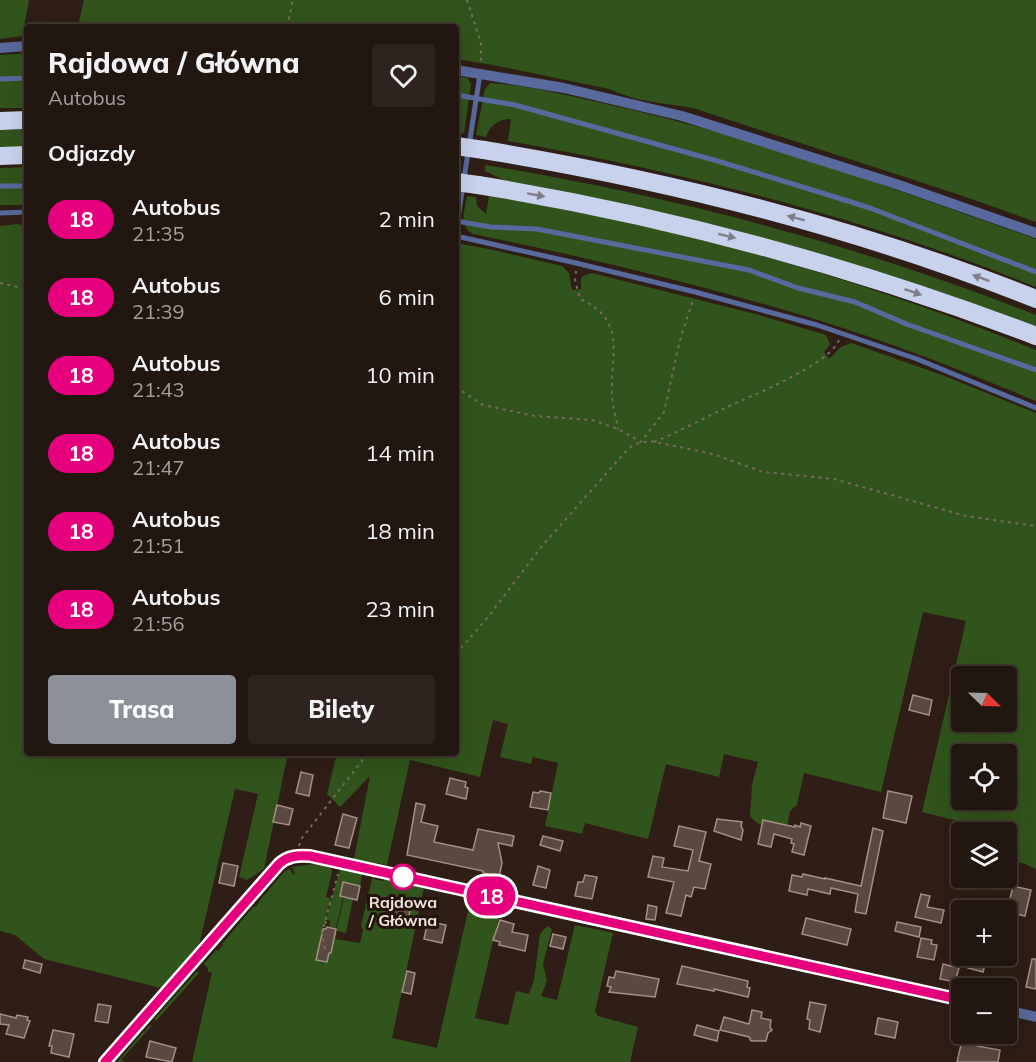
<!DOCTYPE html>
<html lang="pl">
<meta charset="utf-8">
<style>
:root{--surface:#221610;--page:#2e231e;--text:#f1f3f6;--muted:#a29f9f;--line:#3f3530;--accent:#8c9099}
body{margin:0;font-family:Mulish,sans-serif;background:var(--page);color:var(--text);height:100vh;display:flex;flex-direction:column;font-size:22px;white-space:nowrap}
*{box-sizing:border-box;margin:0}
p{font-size:20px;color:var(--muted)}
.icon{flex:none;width:33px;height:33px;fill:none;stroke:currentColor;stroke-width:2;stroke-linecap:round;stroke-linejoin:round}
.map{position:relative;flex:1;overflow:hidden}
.side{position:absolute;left:24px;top:24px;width:435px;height:732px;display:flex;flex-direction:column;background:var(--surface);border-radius:6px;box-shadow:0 6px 24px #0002,0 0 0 2px var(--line)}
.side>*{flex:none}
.badge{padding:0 12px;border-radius:20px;font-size:21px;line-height:39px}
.needle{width:39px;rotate:113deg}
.tools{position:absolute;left:951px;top:666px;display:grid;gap:12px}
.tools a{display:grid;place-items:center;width:66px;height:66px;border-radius:6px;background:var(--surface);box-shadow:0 6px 24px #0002,0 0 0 2px var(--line);font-size:30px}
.map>.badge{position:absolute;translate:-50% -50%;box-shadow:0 0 0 3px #fff}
h2{padding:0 24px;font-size:22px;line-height:54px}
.round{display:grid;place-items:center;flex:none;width:63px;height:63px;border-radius:6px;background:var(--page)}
.summary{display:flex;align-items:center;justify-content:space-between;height:102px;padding:0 24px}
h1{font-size:28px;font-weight:800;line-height:45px}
.button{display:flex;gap:12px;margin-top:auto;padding:12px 24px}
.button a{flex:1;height:69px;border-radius:6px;background:var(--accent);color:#fff;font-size:24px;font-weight:800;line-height:69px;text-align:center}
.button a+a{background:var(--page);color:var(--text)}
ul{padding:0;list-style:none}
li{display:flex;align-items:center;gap:18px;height:78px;padding:0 24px}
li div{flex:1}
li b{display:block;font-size:22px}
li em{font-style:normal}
li .badge{min-width:66px;font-weight:700;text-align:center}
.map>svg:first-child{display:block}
.green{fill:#30541b;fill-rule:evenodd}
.building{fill:#5a493e;stroke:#a38f83;stroke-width:1.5}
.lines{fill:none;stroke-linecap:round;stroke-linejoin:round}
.path{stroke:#786a62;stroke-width:2;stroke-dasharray:3 4.5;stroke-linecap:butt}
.lane{stroke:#58699d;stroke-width:5}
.street{stroke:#58699d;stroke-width:10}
.highway{stroke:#c9d2ed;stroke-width:18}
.highway-bridge{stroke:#c9d2ed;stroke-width:18}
.oneway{fill:#7f7d88}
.line-casing{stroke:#fff;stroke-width:14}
.line{stroke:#e6007e;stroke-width:9}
.stop-dot{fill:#fff;stroke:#e6007e;stroke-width:3}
.labels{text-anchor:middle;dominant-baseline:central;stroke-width:6;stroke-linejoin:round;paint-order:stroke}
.stop-label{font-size:16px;font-weight:bold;fill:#efe4dd;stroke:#24150c}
</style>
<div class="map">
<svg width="1036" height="1062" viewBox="0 0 1036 1062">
<rect width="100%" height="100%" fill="#2e1e15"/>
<path class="green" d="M0 0H29L22 36 0 39Z
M84 0H1036V222L963 196 693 108C664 103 636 102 609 89L493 65 456 59V27L78 26Z
M27 53V108H0V55Z
M456 76 468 78 471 85 464 133 456 132Z
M490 83C529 85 568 96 606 104 753 136 894 190 1036 239V287C866 218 688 173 508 141L511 119C499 119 490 125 486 137L476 135 485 89Z
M0 130H27V148L0 149Z
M485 165C674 196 858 245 1036 315V329L510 183 485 171Z
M27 167V205H0V168Z
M467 196 476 197 477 206 486 214 489 196C675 226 861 278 1036 350V401C976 376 915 352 852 331 729 291 600 260 473 234 458 227 465 209 467 196Z
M17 224 27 226V753H288L264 869 247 880 239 877 258 794 235 789 199 946 161 988 44 959 15 935 0 931V226Z
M456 243 489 249 562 266 569 273 572 290 581 289V279L583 276 592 273 759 315 826 335 830 344 824 352 829 359 841 347 851 343 942 375 1036 413V869L1025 864 1007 859 1006 832H993V830L922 812 966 621 923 612 881 792 804 773 797 805 790 811 787 827C770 826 761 830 750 816L752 785 758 762 724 754 719 777 666 764 648 839 585 823 582 834 545 826 558 763 533 757 531 764 500 757 508 724 493 720 480 777 410 760 387 865 354 859 370 776 340 807 327 794 337 753H456ZM962 676H1006V722H962ZM962 754H1006V800H962Z
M315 864 331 866 332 872 326 897 331 899 321 935 325 952 331 953 344 897 353 899 346 933 337 931 335 939 360 943 363 930 361 926 373 875 374 879 383 881 385 878 424 887 392 1038 437 1048 470 902 501 908 475 1018 508 1025 516 991 529 994 534 980 540 934 547 926 552 929 543 964 547 981 541 996 557 1000 575 925 613 933 595 1011 598 1016 638 1027 630 1062H192L212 972H208V968L204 964 216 950 218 951 223 945 222 944 254 906 256 907 260 900 285 871 290 869 293 875 295 874 292 867Z
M340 869 362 874 360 886 343 883 340 896 343 897 336 928 329 926 330 921 326 920Z
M197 971 199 973 121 1060 124 1062H117L144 1031 146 1032V1029L150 1025 151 1026 156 1021 154 1019Z"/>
<path class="building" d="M913 695 932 700 929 715 909 710Z
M301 772 313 775 309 796 296 793Z
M450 778 466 782 465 787 468 788 466 799 446 794Z
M540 791 551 793 548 810 530 807 533 792 539 793Z
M888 791 912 796 906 823 883 818Z
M416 803 425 805 421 822 438 826 434 842 473 850 478 829 514 836 512 846 498 843 502 863 499 877 483 873V871L407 855Z
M277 805 293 809 289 825 273 822Z
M343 814 357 818 349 848 335 845Z
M717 819 742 822 741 826 743 830 741 840 714 831Z
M763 820 795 827V825L800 827 801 823 811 826 804 855 792 852 794 844 791 843 792 839 774 834 771 847 758 844Z
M679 826 706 832 699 861 711 864 705 889 694 887 691 897 686 895 681 916 666 913 674 882 648 877 653 856 664 858 662 867 688 871 693 850 674 846Z
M873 828 883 831 866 914 855 912 858 894 831 888 830 894 808 889 807 895 789 891 792 875 802 877 803 874 825 879V878L861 886Z
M543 836 563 841 560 851 540 845Z
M223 863 238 866 234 886 219 883Z
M538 866 550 870 546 888 533 885Z
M585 875 597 877 592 899 575 896 578 882H583Z
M343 882 360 886 357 900 340 896Z
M1013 886 1031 890 1025 916 1007 912Z
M921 894 930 896 927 907 944 910 941 923 915 917Z
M393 905 410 911 408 921 389 918Z
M648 905 657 907 655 920 646 919Z
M806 918 851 929 847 945 802 934Z
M500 920 514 924 512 932 528 935 525 951 499 945 500 942 493 940Z
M428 921 446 925 442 943 424 939Z
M897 922 921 927 919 937 895 931Z
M327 927 336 929 331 953H329L327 962 316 960 323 929H326Z
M553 934 566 937 563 949 550 946Z
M921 938 932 940 931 944 937 945 934 960 917 957Z
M971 956H987L983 972 968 968Z
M1032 959H1036V989L1026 987Z
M25 960 42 964 40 973 23 968Z
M943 964 959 968 955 982 940 979Z
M682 966 748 981 747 987 750 988 748 997 714 989V991L677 984Z
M407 971 415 973 411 994 402 992Z
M616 971 659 979 655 997 609 992 611 987 607 986 609 977 614 978Z
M810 1002 826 1005 820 1032 809 1029 810 1020 807 1019Z
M98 1004 111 1006 108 1023 95 1021Z
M752 1010 762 1012 761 1018 771 1020 770 1027 772 1030 768 1033 766 1041H751L749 1037 720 1030 724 1017 749 1024Z
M0 1014 16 1018 17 1015 28 1017 27 1020 30 1021 24 1038 6 1034 9 1025 0 1024Z
M878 1018 898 1022 895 1038 875 1034Z
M697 1025 719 1031 717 1041 694 1035Z
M53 1030 74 1034 69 1057 51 1053 52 1046H49Z
M963 1036 979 1040 977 1046 1000 1050 998 1062H957Z
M150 1041 176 1048 172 1062 146 1057Z"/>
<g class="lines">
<path class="path" d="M467 0 481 43V64
M290 27 289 18 293 0
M576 271 575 280 580 299C626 320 611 351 612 392 612 404 616 417 618 429
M0 283 27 289
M456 387 483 405 535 416 592 420 618 429 641 442 664 412 680 340 693 300
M654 442C678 432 702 419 725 408 751 396 829 365 839 340
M456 654 488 617 542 546 628 449 635 444 650 441 713 454 763 472 834 479 966 516 1036 526
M299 846 302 838 368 753
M325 921 328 927
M325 949 322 933 338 874"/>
<path class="lane" d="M0 79 27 78
M456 95 515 105 714 160 819 192 870 208 1036 272
M0 186H27
M0 213 27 212
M456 221 491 227 537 229 749 270 798 288 855 302 909 325 1036 370
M456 231 480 74
M456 236 576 263 695 292 817 325 917 359 1036 408"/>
<path class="street" d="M0 48 27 46
M456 70 564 88 682 116 899 185 1036 233
M1006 1010 1036 1017
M105 1062 279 864C288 856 297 855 310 856L962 1000"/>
<path class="highway" d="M0 121 27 120
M484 150C672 181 859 228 1036 299
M0 156 27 155
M478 185C670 216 855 267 1036 336"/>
<path class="highway-bridge" d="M456 146 484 150
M456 182 478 185"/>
</g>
<defs><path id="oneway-solid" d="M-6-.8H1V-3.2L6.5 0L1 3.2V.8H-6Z" transform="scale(1.5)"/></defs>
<g class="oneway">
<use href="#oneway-solid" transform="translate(536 195) rotate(10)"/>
<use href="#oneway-solid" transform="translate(796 218) rotate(-165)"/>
<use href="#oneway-solid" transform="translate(727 236) rotate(14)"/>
<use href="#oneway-solid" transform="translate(981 278) rotate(-160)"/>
<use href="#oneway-solid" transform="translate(913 292) rotate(19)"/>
</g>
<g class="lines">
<defs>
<path id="line" d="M105 1062 279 864C288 856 297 855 310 856L962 1000"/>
</defs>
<use href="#line" class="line-casing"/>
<use href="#line" class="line"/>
</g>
<circle class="stop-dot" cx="403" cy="877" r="12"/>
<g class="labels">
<g class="stop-label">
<text x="403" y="902">Rajdowa<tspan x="403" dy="18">/ Główna</tspan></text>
</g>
</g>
</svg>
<div class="tools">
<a><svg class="needle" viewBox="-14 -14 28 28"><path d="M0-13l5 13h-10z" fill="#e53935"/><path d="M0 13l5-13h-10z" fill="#a29f9f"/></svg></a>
<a><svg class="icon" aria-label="locate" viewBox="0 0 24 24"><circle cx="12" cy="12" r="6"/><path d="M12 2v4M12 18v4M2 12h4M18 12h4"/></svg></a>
<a><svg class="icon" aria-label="layers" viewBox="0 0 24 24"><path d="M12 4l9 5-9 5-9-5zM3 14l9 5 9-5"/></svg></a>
<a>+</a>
<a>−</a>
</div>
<b class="badge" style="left:491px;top:896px;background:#e6007e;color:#fff">18</b>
<section class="side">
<div class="summary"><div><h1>Rajdowa / Główna</h1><p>Autobus</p></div><a class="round"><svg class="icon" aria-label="heart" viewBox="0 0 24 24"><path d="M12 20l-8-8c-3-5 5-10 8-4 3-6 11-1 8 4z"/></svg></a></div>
<h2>Odjazdy</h2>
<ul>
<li><span class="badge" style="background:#e6007e;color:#fff">18</span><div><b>Autobus</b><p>21:35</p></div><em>2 min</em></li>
<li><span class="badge" style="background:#e6007e;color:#fff">18</span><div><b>Autobus</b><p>21:39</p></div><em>6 min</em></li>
<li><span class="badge" style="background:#e6007e;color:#fff">18</span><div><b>Autobus</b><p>21:43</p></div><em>10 min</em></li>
<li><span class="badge" style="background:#e6007e;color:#fff">18</span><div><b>Autobus</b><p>21:47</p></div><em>14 min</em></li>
<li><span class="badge" style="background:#e6007e;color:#fff">18</span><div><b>Autobus</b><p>21:51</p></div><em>18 min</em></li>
<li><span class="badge" style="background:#e6007e;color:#fff">18</span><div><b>Autobus</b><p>21:56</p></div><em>23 min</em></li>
</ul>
<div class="button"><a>Trasa</a><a>Bilety</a></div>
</section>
</div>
